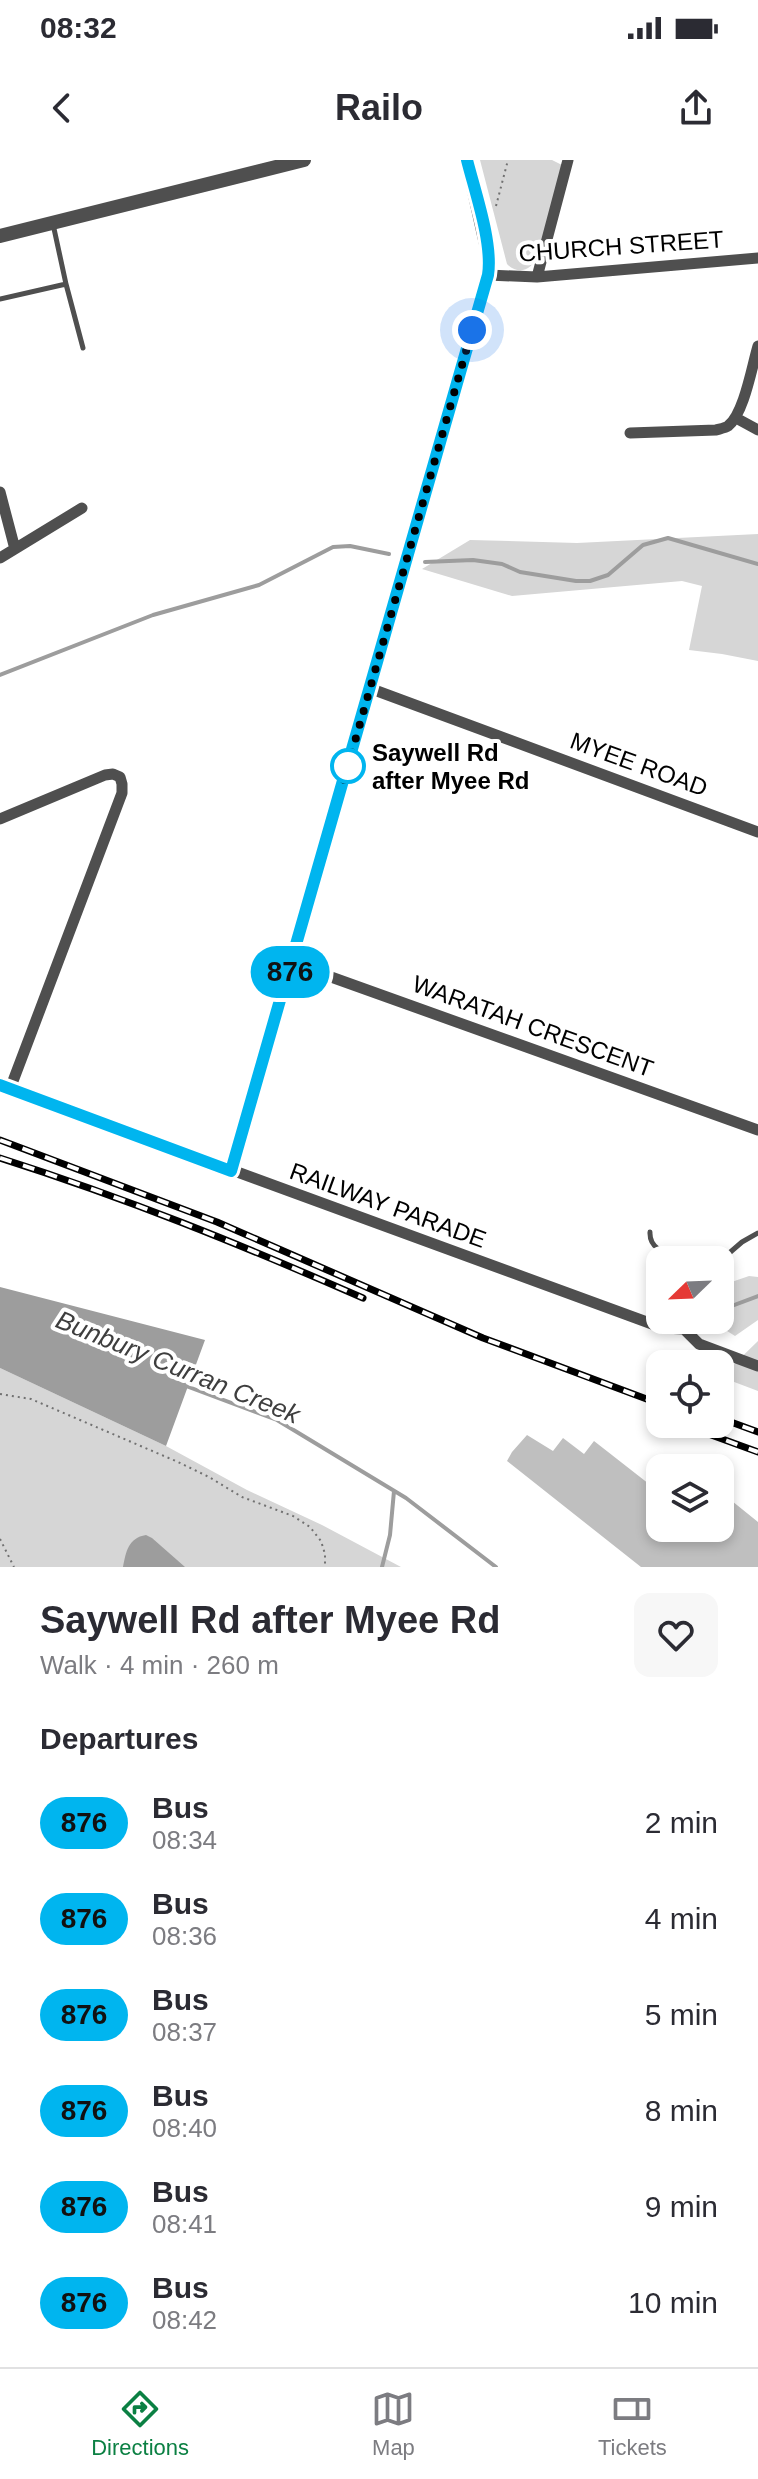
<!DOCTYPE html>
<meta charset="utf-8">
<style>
:root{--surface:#fff;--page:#f7f7f7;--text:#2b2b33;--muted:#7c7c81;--line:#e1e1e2;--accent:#0b8043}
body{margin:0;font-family:Helvetica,sans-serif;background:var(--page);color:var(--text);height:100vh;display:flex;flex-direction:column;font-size:30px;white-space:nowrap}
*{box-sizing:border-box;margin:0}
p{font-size:26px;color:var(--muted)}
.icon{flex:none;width:44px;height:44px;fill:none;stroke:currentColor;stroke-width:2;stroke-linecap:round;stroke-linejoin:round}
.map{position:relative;height:1407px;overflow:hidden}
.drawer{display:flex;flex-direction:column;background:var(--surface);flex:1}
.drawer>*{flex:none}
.badge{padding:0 16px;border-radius:26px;font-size:28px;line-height:52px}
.needle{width:52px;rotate:247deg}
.fabs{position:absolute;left:646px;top:1086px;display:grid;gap:16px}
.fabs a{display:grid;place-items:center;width:88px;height:88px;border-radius:16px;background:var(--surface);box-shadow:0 4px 12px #0003;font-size:40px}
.you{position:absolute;width:40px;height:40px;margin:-20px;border:6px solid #fff;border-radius:50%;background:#1a73e8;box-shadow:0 0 0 12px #1a73e833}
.map>.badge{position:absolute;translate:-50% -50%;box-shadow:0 0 0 4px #fff}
h2{padding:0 40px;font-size:30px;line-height:72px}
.round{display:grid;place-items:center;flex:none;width:84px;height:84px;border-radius:16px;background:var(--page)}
.headline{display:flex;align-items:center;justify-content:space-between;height:136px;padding:0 40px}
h1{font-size:38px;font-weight:700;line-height:60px}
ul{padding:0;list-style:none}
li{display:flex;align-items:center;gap:24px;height:96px;padding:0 40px}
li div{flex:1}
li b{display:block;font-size:30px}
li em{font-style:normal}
li .badge{min-width:88px;font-weight:700;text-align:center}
.status{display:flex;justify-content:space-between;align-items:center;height:56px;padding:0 40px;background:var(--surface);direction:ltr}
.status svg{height:22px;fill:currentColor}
header{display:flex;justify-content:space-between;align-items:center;height:104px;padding:0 40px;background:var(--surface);font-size:36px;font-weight:700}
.tab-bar{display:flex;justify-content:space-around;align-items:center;height:112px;border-top:2px solid var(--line);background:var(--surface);font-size:22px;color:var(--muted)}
.tab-bar a{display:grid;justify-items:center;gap:4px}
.tab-bar .selected{color:var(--accent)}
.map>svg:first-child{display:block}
.green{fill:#d6d6d6}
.water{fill:#9d9d9d}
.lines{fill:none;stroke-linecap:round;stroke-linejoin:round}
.stream{stroke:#9d9d9d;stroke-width:4}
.building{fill:#bfbfbf}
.path{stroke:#717171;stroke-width:2;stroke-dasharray:2 4;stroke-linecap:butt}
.service{stroke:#4f4f4f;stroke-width:5}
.minor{stroke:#4f4f4f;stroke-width:11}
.tertiary{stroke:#4f4f4f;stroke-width:14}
.rail-casing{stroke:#000;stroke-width:7}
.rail{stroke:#fff;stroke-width:4;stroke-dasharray:12;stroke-linecap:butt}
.line-casing{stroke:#fff;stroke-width:18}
.line{stroke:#00b5ef;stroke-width:12}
.walk{stroke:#000;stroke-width:8;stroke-dasharray:0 14.4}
.stop-dot{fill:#fff;stroke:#00b5ef;stroke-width:4}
.labels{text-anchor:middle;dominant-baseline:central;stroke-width:8;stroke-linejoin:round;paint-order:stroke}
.street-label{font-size:24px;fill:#000;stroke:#fff}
.stop-label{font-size:24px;font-weight:bold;fill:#000;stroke:#fff;text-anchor:start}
.water-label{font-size:26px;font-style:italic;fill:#3e3e3e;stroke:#fff}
</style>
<div class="status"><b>08:32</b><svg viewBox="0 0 49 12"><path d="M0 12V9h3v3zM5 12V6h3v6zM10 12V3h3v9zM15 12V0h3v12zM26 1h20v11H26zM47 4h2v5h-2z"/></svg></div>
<header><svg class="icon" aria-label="back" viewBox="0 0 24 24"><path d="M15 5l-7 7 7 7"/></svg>Railo<svg class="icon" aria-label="share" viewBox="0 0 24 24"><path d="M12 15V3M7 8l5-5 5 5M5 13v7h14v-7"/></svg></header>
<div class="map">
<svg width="758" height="1407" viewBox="0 0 758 1407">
<rect width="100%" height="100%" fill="#fff"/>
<path class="green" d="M480 0H552L564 6 538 95C532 110 519 116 507 104Z
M758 374V501L722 494 689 490 702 426 682 421 512 436 422 409 470 380 577 383Z
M749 1116 758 1117V1160L735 1176 713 1162V1160H720V1126Z
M758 1181V1231L721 1217Z
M0 1208 166 1286 247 1330 322 1365 401 1407H0Z"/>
<path class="water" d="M0 1127 205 1180 166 1286 0 1208Z
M146 1375 152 1378 185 1407H123C126 1392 128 1378 146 1375Z"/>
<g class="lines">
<path class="stream" d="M425 402 473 400 502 404 520 412 576 421H590L608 415 643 385 668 378 758 404
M0 515 153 455 259 425 333 387 350 386 389 394
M721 1150 758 1136
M186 1226 277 1260 406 1338 496 1407
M382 1407 390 1375 394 1331"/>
</g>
<path class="building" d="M527 1275 553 1291 563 1278 584 1294 594 1281 649 1324 660 1311V1368H720V1346L727 1337 758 1362V1407H641L507 1301 512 1292Z"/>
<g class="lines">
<path class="path" d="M496 46 508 0
M0 1234 31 1239 178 1302 209 1317 242 1337 293 1356 310 1367 321 1381 325 1394V1407
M0 1379 14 1407"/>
<path class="service" d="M66 124 83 188
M0 139 66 124 53 64
M650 1072C649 1093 673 1094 688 1100
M720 1101 742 1082 758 1073
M648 1162 660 1145"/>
<path class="minor" d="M488 115 537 117 758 98
M537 117 568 0
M736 258 758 270
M630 273 716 270C719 269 725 268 728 266 744 254 752 206 758 186
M0 332 15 389
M0 398 82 348
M369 528 758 672
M0 659 105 615 113 614 120 617 122 624V633L10 929
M292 803 758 970
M0 925 663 1168 684 1169 699 1184 758 1206"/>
<path class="tertiary" d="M0 76 304 0
M231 1011 488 115V93L467 0"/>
<defs>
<path id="rail" d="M0 980 217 1062 483 1178 660 1244
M0 998C126 1038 242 1085 363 1138
M720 1258 758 1272
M681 1264 758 1292"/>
</defs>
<use href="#rail" class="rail-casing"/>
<use href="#rail" class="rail"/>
</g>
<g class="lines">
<defs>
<path id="line" d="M0 925 231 1011 488 115C493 83 475 32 467 0"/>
</defs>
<use href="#line" class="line-casing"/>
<use href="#line" class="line"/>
<path class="walk" d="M348 606 344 620 472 170"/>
</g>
<circle class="stop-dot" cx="348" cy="606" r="16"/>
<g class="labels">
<g class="street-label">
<text transform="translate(621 86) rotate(-4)">CHURCH STREET</text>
<text transform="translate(639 604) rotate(20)">MYEE ROAD</text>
<text transform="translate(533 866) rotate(20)">WARATAH CRESCENT</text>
<text transform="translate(388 1045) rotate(20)">RAILWAY PARADE</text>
</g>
<g class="stop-label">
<text x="372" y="592">Saywell Rd<tspan x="372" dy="28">after Myee Rd</tspan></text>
</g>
<g class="water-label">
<text transform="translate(178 1207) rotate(22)">Bunbury Curran Creek</text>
</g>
</g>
</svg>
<div class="fabs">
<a><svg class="needle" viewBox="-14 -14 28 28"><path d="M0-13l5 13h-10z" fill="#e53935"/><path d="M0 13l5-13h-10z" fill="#7c7c81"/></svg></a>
<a><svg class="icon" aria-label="locate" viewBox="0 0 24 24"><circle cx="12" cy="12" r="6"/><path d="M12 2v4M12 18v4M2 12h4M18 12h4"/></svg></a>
<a><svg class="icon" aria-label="layers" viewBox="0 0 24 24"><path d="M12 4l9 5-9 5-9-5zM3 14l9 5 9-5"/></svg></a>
</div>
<div class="you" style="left:472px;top:170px"></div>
<b class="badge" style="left:290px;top:812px;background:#00b5ef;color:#111">876</b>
</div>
<section class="drawer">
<div class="headline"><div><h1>Saywell Rd after Myee Rd</h1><p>Walk · 4 min · 260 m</p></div><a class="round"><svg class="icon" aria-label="heart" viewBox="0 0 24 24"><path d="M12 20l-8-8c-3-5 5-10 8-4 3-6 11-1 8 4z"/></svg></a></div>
<h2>Departures</h2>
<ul>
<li><span class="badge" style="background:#00b5ef;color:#111">876</span><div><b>Bus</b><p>08:34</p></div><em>2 min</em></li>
<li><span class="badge" style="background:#00b5ef;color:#111">876</span><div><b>Bus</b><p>08:36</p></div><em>4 min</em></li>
<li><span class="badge" style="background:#00b5ef;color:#111">876</span><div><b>Bus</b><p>08:37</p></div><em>5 min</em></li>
<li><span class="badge" style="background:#00b5ef;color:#111">876</span><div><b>Bus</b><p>08:40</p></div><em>8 min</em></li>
<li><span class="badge" style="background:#00b5ef;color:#111">876</span><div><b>Bus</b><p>08:41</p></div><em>9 min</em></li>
<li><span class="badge" style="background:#00b5ef;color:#111">876</span><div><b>Bus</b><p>08:42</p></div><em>10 min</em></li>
</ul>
</section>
<nav class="tab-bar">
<a class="selected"><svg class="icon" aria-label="directions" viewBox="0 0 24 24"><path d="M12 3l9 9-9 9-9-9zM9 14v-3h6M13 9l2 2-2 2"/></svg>Directions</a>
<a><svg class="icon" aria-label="map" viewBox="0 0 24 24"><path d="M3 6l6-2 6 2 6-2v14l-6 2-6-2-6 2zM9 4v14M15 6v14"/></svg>Map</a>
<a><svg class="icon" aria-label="tickets" viewBox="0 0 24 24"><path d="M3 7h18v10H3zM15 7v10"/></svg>Tickets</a>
</nav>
